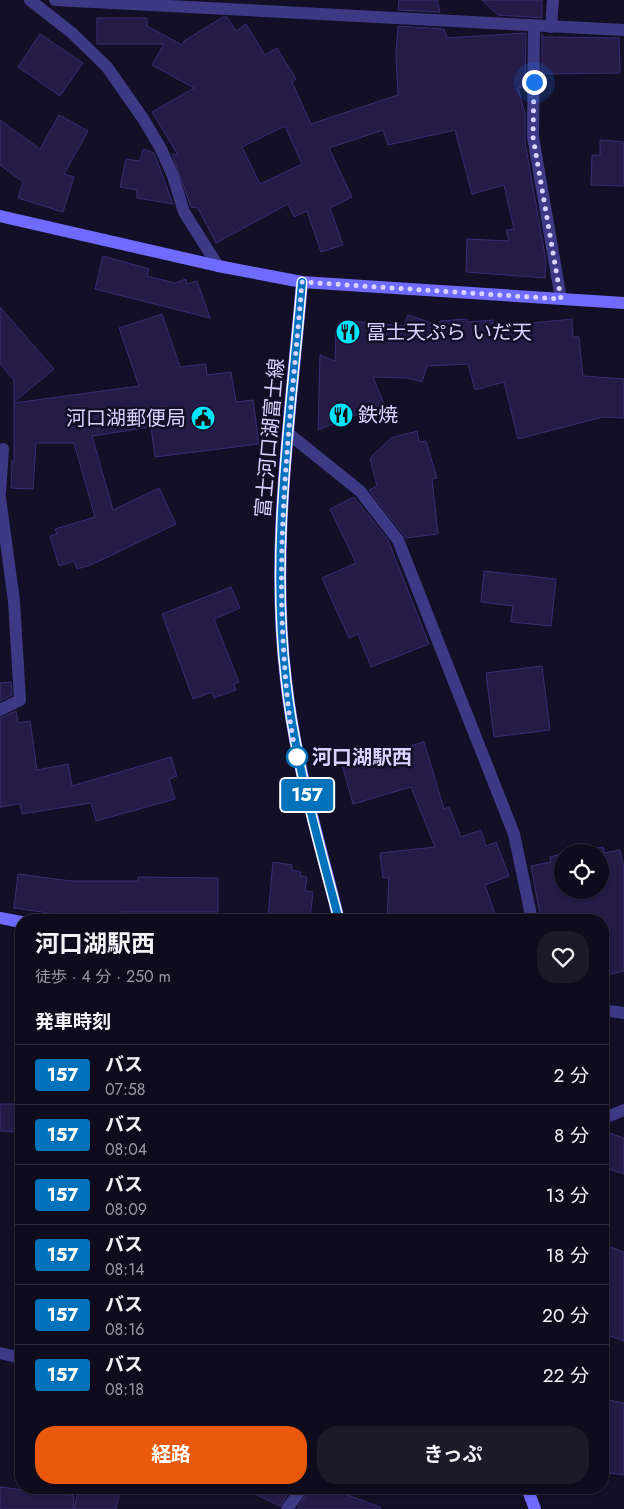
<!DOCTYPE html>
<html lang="ja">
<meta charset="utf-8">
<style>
:root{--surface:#0e0b1c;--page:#1c1929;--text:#f1f3f6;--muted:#9b9ba3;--line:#2e2b3b;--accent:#ea580c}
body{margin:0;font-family:Jost,"Noto Sans JP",sans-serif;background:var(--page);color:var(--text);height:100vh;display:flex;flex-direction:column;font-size:19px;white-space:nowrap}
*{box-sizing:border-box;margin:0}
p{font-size:16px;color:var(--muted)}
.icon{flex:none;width:28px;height:28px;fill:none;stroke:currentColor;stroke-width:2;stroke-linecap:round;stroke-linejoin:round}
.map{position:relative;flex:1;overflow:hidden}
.panel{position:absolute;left:15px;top:914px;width:594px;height:580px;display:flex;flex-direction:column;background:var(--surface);border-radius:20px;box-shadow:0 1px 4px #0004,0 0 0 1px var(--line)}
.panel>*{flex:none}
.badge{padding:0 10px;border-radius:4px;font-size:18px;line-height:32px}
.fabs{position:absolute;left:554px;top:844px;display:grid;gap:10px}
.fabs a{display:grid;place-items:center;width:55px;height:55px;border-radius:50%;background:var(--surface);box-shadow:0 1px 4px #0004,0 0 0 1px var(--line);font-size:25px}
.you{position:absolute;width:25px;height:25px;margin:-12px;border:4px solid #fff;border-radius:50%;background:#1a73e8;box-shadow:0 0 0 8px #1a73e833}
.map>.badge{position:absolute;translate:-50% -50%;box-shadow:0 0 0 2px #fff}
h2{padding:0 20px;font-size:19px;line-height:45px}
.round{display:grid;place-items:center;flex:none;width:52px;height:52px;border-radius:20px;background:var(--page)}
.head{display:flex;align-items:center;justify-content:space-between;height:85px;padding:0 20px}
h1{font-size:24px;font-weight:700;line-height:38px}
.button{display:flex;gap:10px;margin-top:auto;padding:10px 20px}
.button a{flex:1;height:58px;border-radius:20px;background:var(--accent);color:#fff;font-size:20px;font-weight:700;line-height:58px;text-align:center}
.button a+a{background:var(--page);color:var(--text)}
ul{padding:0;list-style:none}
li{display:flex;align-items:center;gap:15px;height:60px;padding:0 20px;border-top:1px solid var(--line)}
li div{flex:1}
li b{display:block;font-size:19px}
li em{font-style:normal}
li .badge{min-width:55px;font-weight:700;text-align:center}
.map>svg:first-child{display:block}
.building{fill:#241b47;stroke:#3b2d73;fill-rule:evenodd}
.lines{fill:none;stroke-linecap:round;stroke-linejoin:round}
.lane{stroke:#3d3a85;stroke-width:12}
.street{stroke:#3d3a85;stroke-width:12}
.secondary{stroke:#6f6bff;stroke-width:12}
.line-casing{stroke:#fff;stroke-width:11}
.line{stroke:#0072bc;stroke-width:8}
.walk{stroke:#d9d4ff;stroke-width:5;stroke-dasharray:0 9}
.stop-dot{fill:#fff;stroke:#0072bc;stroke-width:2.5}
.labels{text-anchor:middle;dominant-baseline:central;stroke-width:5;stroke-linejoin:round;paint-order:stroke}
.poi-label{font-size:20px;fill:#d9d4ff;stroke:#130f26;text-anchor:start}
.street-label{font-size:20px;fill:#d9d4ff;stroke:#130f26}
.stop-label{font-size:20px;font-weight:bold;fill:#d9d4ff;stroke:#130f26;text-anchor:start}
</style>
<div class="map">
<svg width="624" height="1509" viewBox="0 0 624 1509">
<rect width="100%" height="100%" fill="#130f26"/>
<path class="building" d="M399 0H437L440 12 398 10Z
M482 0H542V18L498 15Z
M223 17H227L236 31 246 24 265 55 277 48 296 79 292 82 311 124 398 95 396 54 398 26 444 29 447 38 526 33 525 86 518 88 525 113V142L546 261 545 278 466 272 467 239 509 241 506 230 514 229 504 185 472 194 455 130 388 145 383 130 329 148 352 197 330 208 343 245 321 252 307 211 294 217 288 204 216 243 198 208 191 207 172 154 178 155 152 112 194 88 152 65 164 44H97V18H147V26L182 45 184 41ZM285 126 302 164 260 184 242 147Z
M40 34 83 63 60 96 18 67Z
M542 34 543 37 619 38 620 73 542 74Z
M59 115 88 131 64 174 74 177 63 212 18 198 23 182 0 165V120L40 149Z
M600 140 624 142V186L591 185 592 155H600Z
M143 149 154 153 173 204 137 198V190L120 187 126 159 140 161Z
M103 256 149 269 147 276 175 283 186 279 187 284 197 281 210 318 95 289Z
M0 307 54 369 14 402V380L0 364Z
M162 314 180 367 206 364 207 375 231 372 236 402 253 400 259 444 155 457 151 427 92 436 113 510 159 488 176 524 91 565 77 569 74 561 59 566 50 536 57 534 55 529 95 517 74 443H36L33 489 11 488 12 461H14V403L139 386 119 328Z
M408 315 440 326V321L467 319V322L493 320V327L572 319 573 337H579L583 376 624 379V418L603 417 518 439 504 382 475 390 468 364 427 366 422 382 408 378 373 377 384 404 318 430 320 355 335 361 336 331 350 321 404 326Z
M417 431 419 442 426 441 437 478 432 479 438 534 406 538 369 490 377 486 370 458 391 438Z
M354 497 388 540 429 644 371 667 358 634 349 638 322 578 356 563 330 509Z
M484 571 556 579 551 626 511 622 513 606 481 602Z
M231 587 240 608 214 619 239 682 234 684 236 690 214 698 212 692 193 699 162 614Z
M542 666 550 730 494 737 486 673Z
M11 682 12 695 0 701V683Z
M16 711 18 723 30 721 37 770 68 764 72 786 171 757 177 776 169 779 175 799 96 821 91 803 22 814 20 804 0 807V718Z
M424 742 444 809 449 807 461 837 481 830 486 846 496 842 509 876 485 885 497 920H387L389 878H383L380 853 435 847 411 787 353 804 342 765Z
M603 847 604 853 620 850 624 869V971L606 975 602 958V920H541L531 866 551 862 550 857 562 854V890H600V852H573Z
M273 862 292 865V870L301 872 300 876 307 877 305 891 313 892 310 920 268 916Z
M18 874 71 881H138V877L218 878V912H121V916H69L14 908Z
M0 1104H21V1132L0 1131Z
M602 1131 624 1138V1174L602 1167Z
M602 1244 624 1252V1341L602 1333Z
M602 1399 624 1403V1475L602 1472Z
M0 1487 74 1496 73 1509H0Z
M79 1488H102L120 1492 116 1509H74Z
M242 1488H292L280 1506Z
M310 1488H344L342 1493 380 1507V1509H297Z"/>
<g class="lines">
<path class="lane" d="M30 0 72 33 107 67 144 120 161 149 173 176 184 212 218 266
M534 26 533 137 561 299
M551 27 553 0
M289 434 360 491 398 540 514 834 532 920
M0 493 3 449
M0 498 14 601 20 700 0 710
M602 1119 624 1110"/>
<path class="street" d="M55 0 624 30
M602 1010 624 1013
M0 1353 21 1358
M287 1509 302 1488"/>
<path class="secondary" d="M0 216 218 266 302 282 624 303
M302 282C291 414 270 548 286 680 295 762 319 840 339 920
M0 918 21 922
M527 1488 535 1509"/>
</g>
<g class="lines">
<defs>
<path id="line" d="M302 282C291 414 270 548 286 680 295 761 318 840 339 920"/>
</defs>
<use href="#line" class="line-casing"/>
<use href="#line" class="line"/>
<path class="walk" d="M297 757C289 724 286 689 284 656 275 531 292 407 302 282L561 299 533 137 534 82"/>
</g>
<defs>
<symbol id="restaurant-disc" viewBox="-11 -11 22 22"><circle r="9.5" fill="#00e5ff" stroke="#130f26"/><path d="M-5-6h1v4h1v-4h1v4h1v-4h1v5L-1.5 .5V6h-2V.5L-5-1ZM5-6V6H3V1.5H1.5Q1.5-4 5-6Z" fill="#111"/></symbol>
<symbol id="civic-disc" viewBox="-11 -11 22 22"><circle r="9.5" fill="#00e5ff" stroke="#130f26"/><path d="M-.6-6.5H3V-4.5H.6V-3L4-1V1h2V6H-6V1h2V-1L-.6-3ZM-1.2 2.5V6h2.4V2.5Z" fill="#111"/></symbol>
</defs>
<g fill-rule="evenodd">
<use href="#restaurant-disc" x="334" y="318" width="28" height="28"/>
<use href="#restaurant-disc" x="327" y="401" width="28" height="28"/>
<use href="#civic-disc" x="189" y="404" width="28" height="28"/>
</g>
<circle class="stop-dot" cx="297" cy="757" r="10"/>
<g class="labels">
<g class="poi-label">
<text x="366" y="332">冨士天ぷら いだ天</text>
<text x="358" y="415">鉄焼</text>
<text x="186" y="418" text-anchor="end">河口湖郵便局</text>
</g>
<g class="street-label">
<text transform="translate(270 438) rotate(-85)">富士河口湖富士線</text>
</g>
<g class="stop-label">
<text x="312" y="757">河口湖駅西</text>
</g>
</g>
</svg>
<div class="fabs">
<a><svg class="icon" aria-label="locate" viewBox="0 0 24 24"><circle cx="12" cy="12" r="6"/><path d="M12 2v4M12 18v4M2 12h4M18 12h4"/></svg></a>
</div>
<div class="you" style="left:534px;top:82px"></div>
<b class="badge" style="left:307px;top:795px;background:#0072bc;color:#fff">157</b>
<section class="panel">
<div class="head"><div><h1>河口湖駅西</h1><p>徒歩 · 4 分 · 250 m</p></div><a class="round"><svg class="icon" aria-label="heart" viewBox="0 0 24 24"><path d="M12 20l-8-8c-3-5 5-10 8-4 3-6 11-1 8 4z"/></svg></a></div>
<h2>発車時刻</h2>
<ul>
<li><span class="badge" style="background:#0072bc;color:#fff">157</span><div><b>バス</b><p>07:58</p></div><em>2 分</em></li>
<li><span class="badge" style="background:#0072bc;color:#fff">157</span><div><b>バス</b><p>08:04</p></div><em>8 分</em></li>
<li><span class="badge" style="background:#0072bc;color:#fff">157</span><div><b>バス</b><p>08:09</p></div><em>13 分</em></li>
<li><span class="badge" style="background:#0072bc;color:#fff">157</span><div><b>バス</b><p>08:14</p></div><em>18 分</em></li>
<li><span class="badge" style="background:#0072bc;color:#fff">157</span><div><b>バス</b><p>08:16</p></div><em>20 分</em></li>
<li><span class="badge" style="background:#0072bc;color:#fff">157</span><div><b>バス</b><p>08:18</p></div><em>22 分</em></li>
</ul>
<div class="button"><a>経路</a><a>きっぷ</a></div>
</section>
</div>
